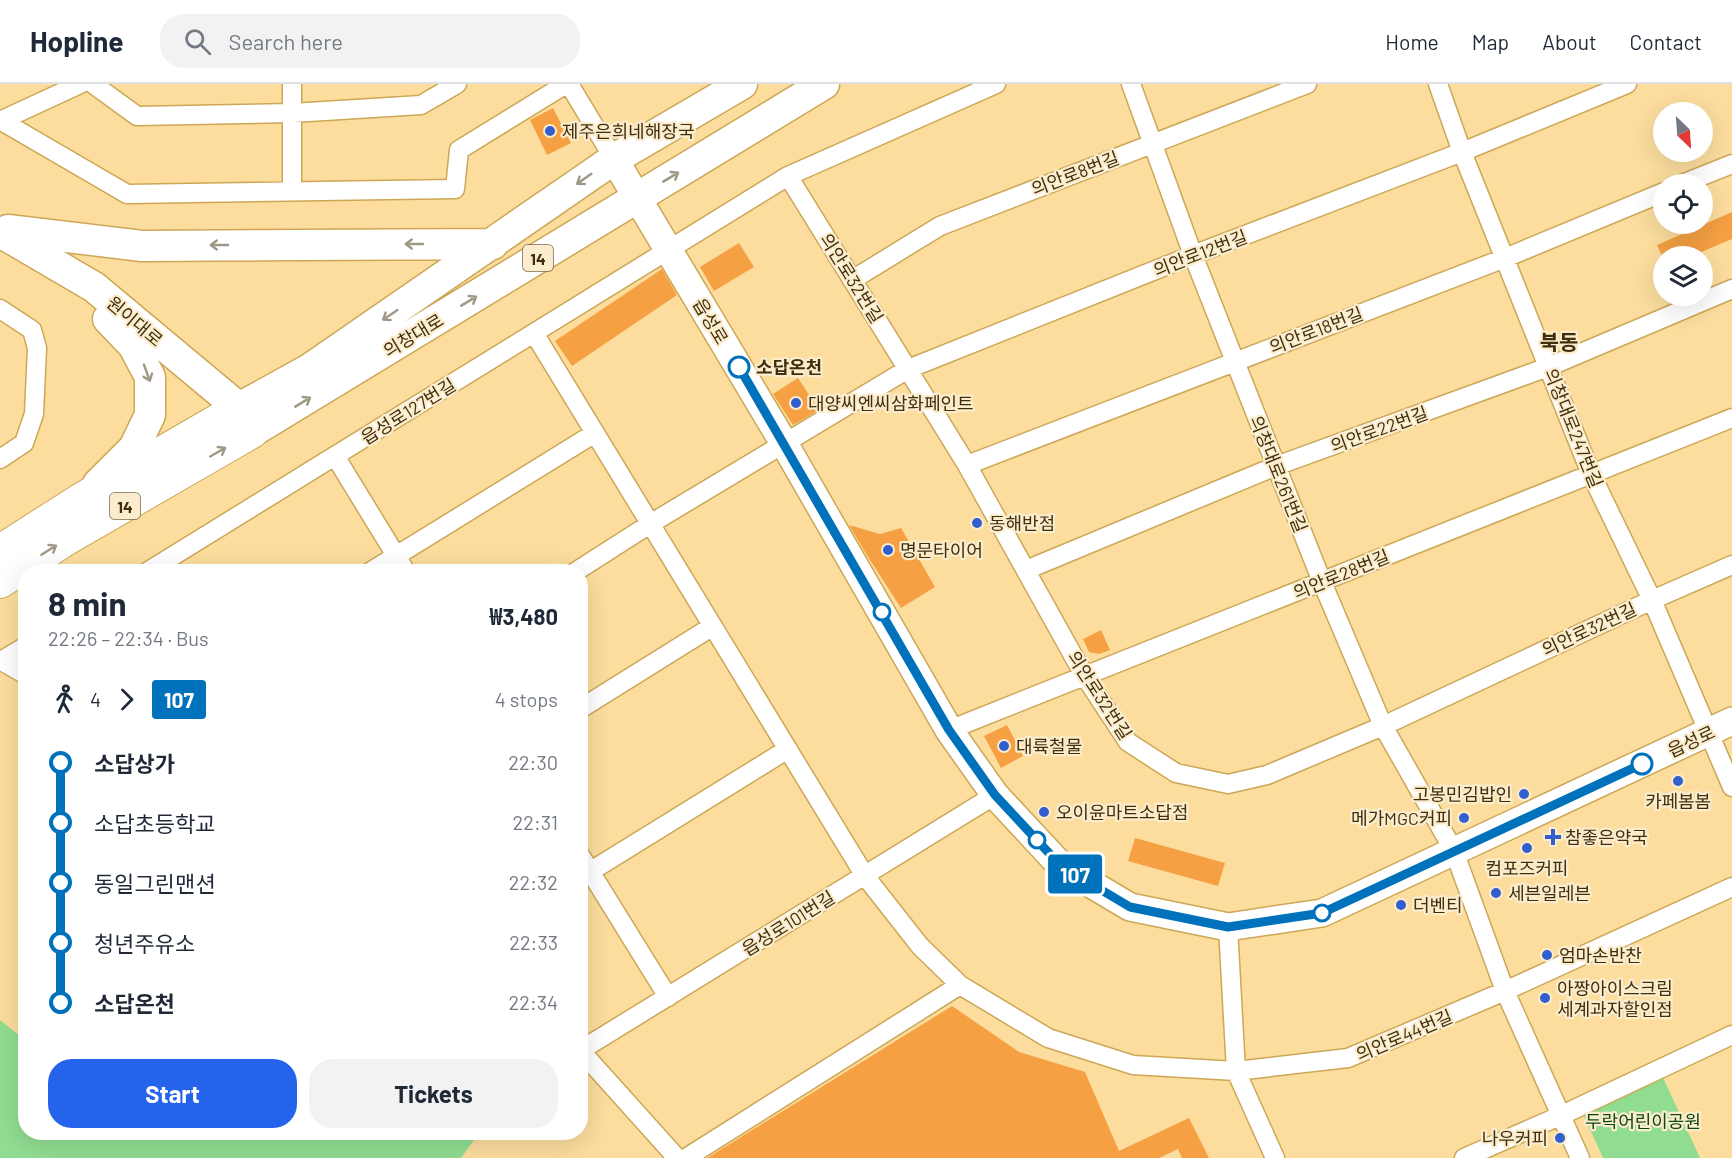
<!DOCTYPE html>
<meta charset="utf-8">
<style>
:root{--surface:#fff;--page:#f2f2f3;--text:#1f2937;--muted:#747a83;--line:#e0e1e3;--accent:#2563eb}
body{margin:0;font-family:Barlow,"Noto Sans KR",sans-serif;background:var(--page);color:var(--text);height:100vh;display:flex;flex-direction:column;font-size:22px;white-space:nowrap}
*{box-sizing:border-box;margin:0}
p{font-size:20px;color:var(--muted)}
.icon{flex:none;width:33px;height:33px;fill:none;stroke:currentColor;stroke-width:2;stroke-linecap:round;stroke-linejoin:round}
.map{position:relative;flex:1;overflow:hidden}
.drawer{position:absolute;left:18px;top:480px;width:570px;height:576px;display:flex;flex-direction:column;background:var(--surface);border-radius:24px;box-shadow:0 6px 24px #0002}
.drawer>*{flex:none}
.badge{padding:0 12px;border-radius:4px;font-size:21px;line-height:39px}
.needle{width:39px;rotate:155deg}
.buttons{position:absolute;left:1653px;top:18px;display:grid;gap:12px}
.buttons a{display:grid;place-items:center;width:60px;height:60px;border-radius:50%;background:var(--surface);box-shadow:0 6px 24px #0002;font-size:30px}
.map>.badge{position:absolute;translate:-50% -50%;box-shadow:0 0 0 3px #fff}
.legs{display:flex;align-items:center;gap:9px;height:66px;padding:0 30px;font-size:20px}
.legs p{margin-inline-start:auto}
.overview{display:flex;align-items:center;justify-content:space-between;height:102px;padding:0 30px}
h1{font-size:33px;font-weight:700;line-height:45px}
.cta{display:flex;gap:12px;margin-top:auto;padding:12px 30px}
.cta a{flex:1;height:69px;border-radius:24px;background:var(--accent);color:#fff;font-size:24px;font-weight:700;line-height:69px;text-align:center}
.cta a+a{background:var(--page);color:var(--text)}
ul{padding:0 30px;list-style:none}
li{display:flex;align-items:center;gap:21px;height:60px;font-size:22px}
li i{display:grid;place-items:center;width:9px;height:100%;margin:0 8px;background:currentColor}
li i::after{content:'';width:15px;height:15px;margin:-8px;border:4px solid;border-radius:50%;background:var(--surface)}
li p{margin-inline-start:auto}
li:first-child i{background:linear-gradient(#0000 50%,currentColor 0)}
li:last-child i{background:linear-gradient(currentColor 50%,#0000 0)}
header{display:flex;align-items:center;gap:36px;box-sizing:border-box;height:84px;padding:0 30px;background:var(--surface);border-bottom:2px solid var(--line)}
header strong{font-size:28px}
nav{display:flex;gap:33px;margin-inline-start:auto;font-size:21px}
.search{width:420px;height:54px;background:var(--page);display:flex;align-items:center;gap:15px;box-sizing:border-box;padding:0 21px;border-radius:24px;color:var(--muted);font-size:22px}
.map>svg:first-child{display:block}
.green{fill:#90dd91}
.building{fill:#f5a043}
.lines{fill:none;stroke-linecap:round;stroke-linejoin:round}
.minor-casing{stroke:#cda756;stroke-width:21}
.secondary-casing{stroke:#cda756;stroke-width:30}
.primary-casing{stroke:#cda756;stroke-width:33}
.trunk-casing{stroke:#cda756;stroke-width:34}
.minor{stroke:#fff;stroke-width:18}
.secondary{stroke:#fff;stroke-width:27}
.primary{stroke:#fff;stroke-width:30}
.trunk{stroke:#fff;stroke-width:32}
.oneway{stroke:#9f9886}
.line-1-casing{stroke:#fff;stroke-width:14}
.line-1{stroke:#0072bc;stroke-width:9}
.poi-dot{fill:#325ece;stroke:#fcecce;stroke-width:2}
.stop-1-dot{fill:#fff;stroke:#0072bc;stroke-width:3}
.labels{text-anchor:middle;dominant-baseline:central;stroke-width:4.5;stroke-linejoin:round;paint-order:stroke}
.shield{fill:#fcecce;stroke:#786847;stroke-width:1.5}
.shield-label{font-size:16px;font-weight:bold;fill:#3f300d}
.poi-label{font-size:18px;fill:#3f300d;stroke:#fcecce;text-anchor:start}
.street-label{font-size:18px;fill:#3f300d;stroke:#fcecce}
.stop-label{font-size:18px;font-weight:bold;fill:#3f300d;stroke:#fcecce;text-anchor:start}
.park-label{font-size:18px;fill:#0c4a13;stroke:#fcecce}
.quarter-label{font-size:21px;font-weight:bold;fill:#3f300d;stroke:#fcecce}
</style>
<header>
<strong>Hopline</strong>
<div class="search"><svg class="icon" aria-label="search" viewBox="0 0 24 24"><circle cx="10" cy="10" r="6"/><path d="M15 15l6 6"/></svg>Search here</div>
<nav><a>Home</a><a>Map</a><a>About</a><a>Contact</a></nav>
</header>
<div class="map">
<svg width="1732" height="1074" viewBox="0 0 1732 1074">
<rect width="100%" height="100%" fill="#fcdd9e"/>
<path class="green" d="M0 936 25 956 26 1048 479 1049 461 1074H0Z
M1661 989 1700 1074H1603L1582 1028Z"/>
<path class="building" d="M553 24 571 59 547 71 530 36Z
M1732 128V155L1692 172H1662L1657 161Z
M739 159 754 183 714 207 700 183Z
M662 185 677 211 572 282 555 257Z
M798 294 819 326 793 341 773 310Z
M849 441 880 450 901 444 935 503 901 524 868 473Z
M1101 546 1110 566 1099 570 1089 568 1083 555Z
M1007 641 1023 672 1001 684 984 652Z
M1135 754 1225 779 1218 802 1128 777Z
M952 922 1019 968 1085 988 1119 1067 1189 1034 1209 1074H1182L1178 1065 1159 1074H707Z"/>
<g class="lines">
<defs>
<path id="minor" d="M93 0 137 32 292 29 421 21 457 0
M292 0V107
M569 0 614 75
M1131 0 1193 171 1322 498 1383 642 1454 767 1505 907 1580 1074
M1438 0 1462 68 1591 390 1652 516 1732 703
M0 36 127 110 455 105 459 66 566 0
M0 37 80 0
M788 92 967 381 1084 591 1128 658 1176 689 1228 700 1267 691 1383 642 1652 516 1732 481
M1682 100 1732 80
M852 196 940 142 1307 0
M0 225 32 246 37 264 34 330 24 359 0 375
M534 249 865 792 920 862 960 901 1048 954 1133 981 1236 987 1348 974 1505 907 1732 803
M335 372 406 488
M967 381 1505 174 1664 108
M1026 486 1276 382 1548 283 1732 205
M147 488 788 92 996 0
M370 488 595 349
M575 488 650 440 908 285 1193 171 1462 68 1627 0
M0 576 26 591
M1 577 26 562
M580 625 713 542
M949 646 1732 334
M580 771 668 913
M591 787 788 665
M1228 843 1236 987 1275 1074
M580 966 677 1074
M581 966 995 711
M686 1074 960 901
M1464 1074 1562 1031 1732 951"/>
<path id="secondary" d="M614 75 785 361 949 646 995 711 1061 782 1130 823 1228 843 1322 829 1732 637"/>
<path id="primary" d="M8 146 142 162 493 160
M0 148 94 203 239 324 252 348 824 0
M239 324 308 286 614 75 742 0
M98 400 134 364 150 331V293L133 261 108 235"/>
<path id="trunk" d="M0 467 83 414 239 324
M0 498 65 456 252 348"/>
</defs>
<use href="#minor" class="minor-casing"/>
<use href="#secondary" class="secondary-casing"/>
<use href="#primary" class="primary-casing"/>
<use href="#trunk" class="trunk-casing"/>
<use href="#minor" class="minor"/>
<use href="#secondary" class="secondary"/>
<use href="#primary" class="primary"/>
<use href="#trunk" class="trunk"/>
</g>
<defs><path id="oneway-shaft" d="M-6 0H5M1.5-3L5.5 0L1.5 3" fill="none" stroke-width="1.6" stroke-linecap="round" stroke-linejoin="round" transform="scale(1.5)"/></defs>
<g class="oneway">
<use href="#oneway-shaft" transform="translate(671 93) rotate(-31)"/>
<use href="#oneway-shaft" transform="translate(584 95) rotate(145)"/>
<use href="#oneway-shaft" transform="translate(414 160) rotate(180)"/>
<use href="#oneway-shaft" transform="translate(219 161) rotate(180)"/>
<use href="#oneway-shaft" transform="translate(469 217) rotate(-31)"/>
<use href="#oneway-shaft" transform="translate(390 231) rotate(146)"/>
<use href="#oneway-shaft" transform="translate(147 289) rotate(70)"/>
<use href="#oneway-shaft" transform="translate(303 318) rotate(-31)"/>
<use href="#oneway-shaft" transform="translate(218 368) rotate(-30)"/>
<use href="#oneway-shaft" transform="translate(49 466) rotate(-32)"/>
</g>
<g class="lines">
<defs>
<path id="line-1" d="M739 283 949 646 995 711 1061 782 1130 823 1228 843 1322 829 1642 680"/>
</defs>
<use href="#line-1" class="line-1-casing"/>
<use href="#line-1" class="line-1"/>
</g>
<g class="poi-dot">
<circle cx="550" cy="47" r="6"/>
<circle cx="796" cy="319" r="6"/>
<circle cx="977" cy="439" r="6"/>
<circle cx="888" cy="466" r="6"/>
<circle cx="1004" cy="662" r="6"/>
<circle cx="1678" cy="697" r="6"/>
<circle cx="1524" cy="710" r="6"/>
<circle cx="1044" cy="728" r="6"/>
<circle cx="1464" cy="734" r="6"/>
<path d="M1550 744h6v6h6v6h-6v6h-6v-6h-6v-6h6z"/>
<circle cx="1527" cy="764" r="6"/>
<circle cx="1496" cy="809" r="6"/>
<circle cx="1401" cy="821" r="6"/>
<circle cx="1547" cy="871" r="6"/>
<circle cx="1545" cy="914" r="6"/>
<circle cx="1560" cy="1054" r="6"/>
</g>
<g class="stop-1-dot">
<circle cx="739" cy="283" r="10"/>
<circle cx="882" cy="528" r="8"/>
<circle cx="1642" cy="680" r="10"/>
<circle cx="1037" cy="756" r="8"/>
<circle cx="1322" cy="829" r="8"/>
</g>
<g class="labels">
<g class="shield">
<rect x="523" y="161" width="30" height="26" rx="4.5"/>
<rect x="110" y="409" width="30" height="26" rx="4.5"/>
</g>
<g class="shield-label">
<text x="538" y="174">14</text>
<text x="125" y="422">14</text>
</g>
<g class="poi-label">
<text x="562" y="47">제주은희네해장국</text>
<text x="808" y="319">대양씨엔씨삼화페인트</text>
<text x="989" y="439">동해반점</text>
<text x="900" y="466">명문타이어</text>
<text x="1016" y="662">대륙철물</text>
<text x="1512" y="710" text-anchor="end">고봉민김밥인</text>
<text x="1678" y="717" text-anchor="middle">카페봄봄</text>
<text x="1056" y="728">오이윤마트소답점</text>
<text x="1452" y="734" text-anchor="end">메가MGC커피</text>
<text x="1565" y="753">참좋은약국</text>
<text x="1527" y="784" text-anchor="middle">컴포즈커피</text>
<text x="1508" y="809">세븐일레븐</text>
<text x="1413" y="821">더벤티</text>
<text x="1559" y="871">엄마손반찬</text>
<text x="1557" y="904">아짱아이스크림<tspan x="1557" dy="21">세계과자할인점</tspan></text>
<text x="1548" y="1054" text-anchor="end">나우커피</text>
</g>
<g class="street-label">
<text transform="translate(1075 89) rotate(-21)">의안로8번길</text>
<text transform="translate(1200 169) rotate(-21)">의안로12번길</text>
<text transform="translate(852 194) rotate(58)">의안로32번길</text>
<text transform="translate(135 237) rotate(40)">원이대로</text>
<text transform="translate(711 237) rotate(59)">읍성로</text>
<text transform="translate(1316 246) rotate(-21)">의안로18번길</text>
<text transform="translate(413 251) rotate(-31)">의창대로</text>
<text transform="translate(408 327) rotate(-32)">읍성로127번길</text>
<text transform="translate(1574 344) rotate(68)">의창대로247번길</text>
<text transform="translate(1379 345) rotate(-20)">의안로22번길</text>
<text transform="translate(1279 390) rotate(68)">의창대로261번길</text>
<text transform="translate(1341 490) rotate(-22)">의안로28번길</text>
<text transform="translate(1589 545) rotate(-25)">의안로32번길</text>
<text transform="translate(1100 611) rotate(57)">의안로32번길</text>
<text transform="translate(1691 657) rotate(-25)">읍성로</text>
<text transform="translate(788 839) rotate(-32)">읍성로101번길</text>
<text transform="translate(1404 951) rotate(-23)">의안로44번길</text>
</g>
<g class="stop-label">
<text x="756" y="283">소답온천</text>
</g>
<g class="park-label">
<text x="1643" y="1037">두락어린이공원</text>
</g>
<g class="quarter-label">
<text x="1559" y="257">북동</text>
</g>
</g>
</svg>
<div class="buttons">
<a><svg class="needle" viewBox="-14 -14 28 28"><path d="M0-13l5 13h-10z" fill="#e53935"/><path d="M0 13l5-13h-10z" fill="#747a83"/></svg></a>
<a><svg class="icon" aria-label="locate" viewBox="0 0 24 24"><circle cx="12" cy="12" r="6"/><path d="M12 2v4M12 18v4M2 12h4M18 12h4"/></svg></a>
<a><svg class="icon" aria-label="layers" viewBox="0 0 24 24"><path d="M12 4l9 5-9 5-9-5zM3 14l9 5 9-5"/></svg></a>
</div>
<b class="badge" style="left:1075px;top:790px;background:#0072bc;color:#fff">107</b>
<section class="drawer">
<div class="overview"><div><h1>8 min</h1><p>22:26 – 22:34 · Bus</p></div><b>₩3,480</b></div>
<div class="legs"><svg class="icon" aria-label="walk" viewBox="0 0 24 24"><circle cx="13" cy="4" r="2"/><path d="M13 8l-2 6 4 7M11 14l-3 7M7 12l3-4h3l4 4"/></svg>4<svg class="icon" aria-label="forward" viewBox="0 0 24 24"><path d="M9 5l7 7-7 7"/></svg><b class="badge" style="background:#0072bc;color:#fff">107</b><p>4 stops</p></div>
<ul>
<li><i style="color:#0072bc"></i><b>소답상가</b><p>22:30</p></li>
<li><i style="color:#0072bc"></i><span>소답초등학교</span><p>22:31</p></li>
<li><i style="color:#0072bc"></i><span>동일그린맨션</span><p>22:32</p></li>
<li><i style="color:#0072bc"></i><span>청년주유소</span><p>22:33</p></li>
<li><i style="color:#0072bc"></i><b>소답온천</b><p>22:34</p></li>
</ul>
<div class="cta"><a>Start</a><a>Tickets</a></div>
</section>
</div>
